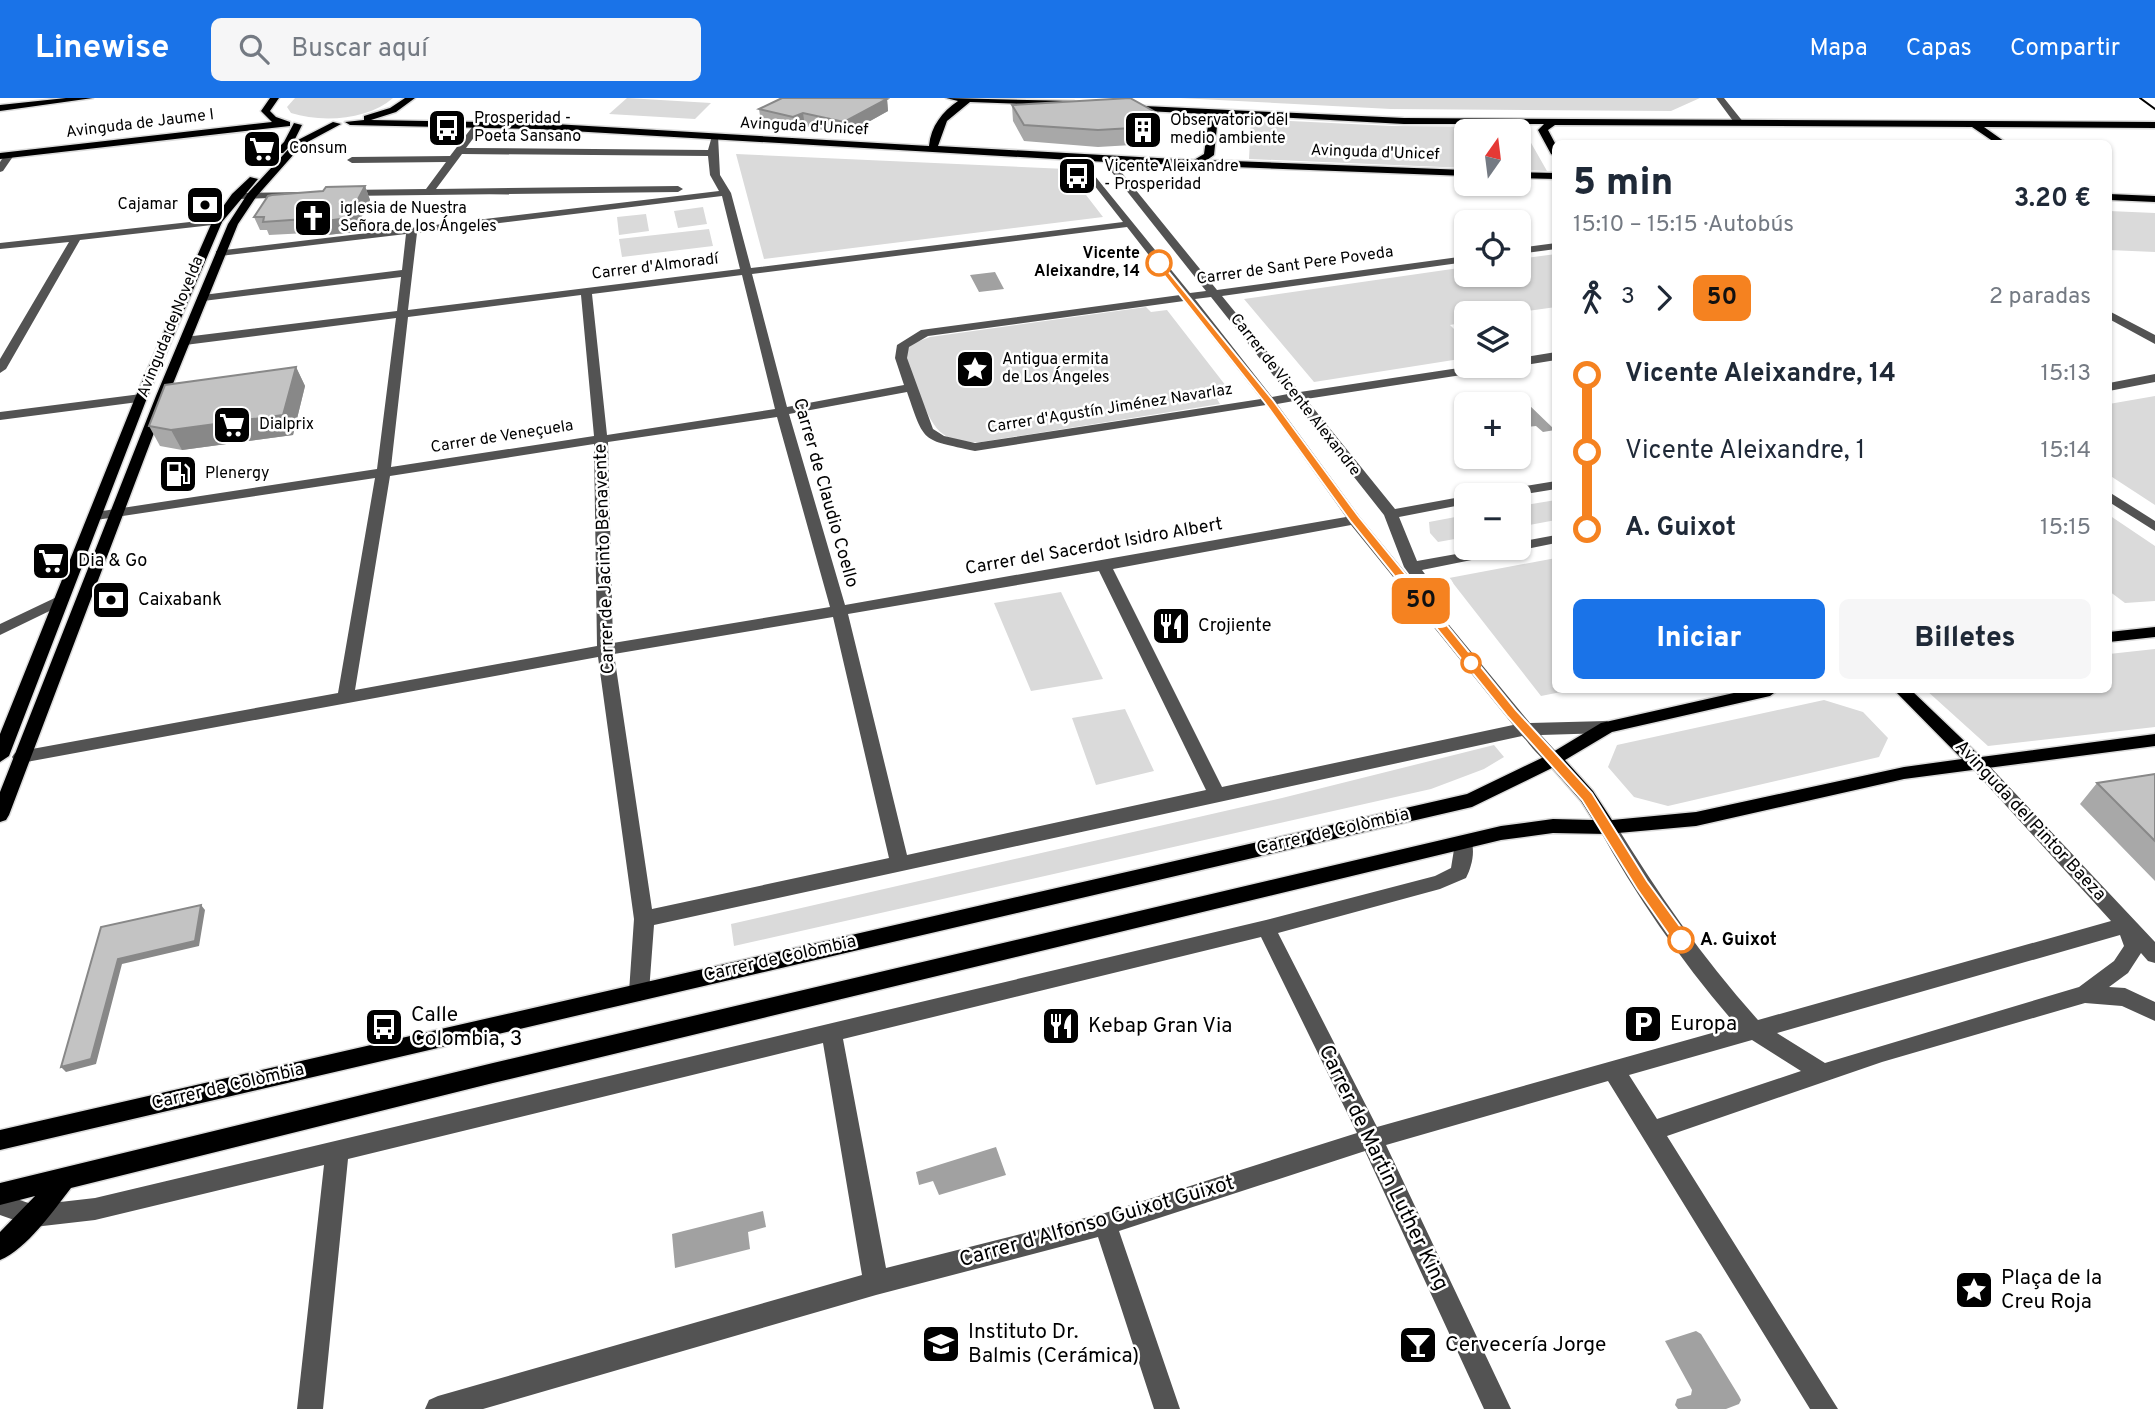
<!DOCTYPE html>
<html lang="es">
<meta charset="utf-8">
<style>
:root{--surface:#fff;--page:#f6f6f7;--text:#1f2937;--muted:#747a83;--accent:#1a73e8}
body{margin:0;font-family:Overpass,sans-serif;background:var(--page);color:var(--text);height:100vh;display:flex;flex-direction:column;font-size:26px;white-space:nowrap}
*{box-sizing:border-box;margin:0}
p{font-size:23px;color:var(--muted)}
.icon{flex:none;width:38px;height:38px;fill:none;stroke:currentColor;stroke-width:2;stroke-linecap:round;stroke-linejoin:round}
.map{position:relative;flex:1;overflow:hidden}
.details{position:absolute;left:1552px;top:42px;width:560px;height:553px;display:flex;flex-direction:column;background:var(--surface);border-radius:10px;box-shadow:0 2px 5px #0004}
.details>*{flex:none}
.badge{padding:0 14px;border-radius:10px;font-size:24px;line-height:46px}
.needle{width:46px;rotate:14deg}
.controls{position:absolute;left:1454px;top:21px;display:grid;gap:14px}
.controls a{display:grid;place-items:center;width:77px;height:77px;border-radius:10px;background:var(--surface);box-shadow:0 2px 5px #0004;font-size:35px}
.map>.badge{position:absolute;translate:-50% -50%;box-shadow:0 0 0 4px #fff}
.legs{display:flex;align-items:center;gap:10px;height:77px;padding:0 21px;font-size:23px}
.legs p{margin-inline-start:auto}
.headline{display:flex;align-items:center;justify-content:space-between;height:119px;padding:0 21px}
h1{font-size:38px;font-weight:800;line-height:52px}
.cta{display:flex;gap:14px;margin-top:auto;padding:14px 21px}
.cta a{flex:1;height:80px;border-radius:10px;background:var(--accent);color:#fff;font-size:28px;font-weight:800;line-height:80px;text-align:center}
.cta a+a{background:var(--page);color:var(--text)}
ul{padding:0 21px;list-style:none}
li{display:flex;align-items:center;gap:24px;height:77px;font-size:26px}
li i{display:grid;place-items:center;width:10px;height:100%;margin:0 9px;background:currentColor}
li i::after{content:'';width:18px;height:18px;margin:-9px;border:5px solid;border-radius:50%;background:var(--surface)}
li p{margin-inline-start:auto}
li:first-child i{background:linear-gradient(#0000 50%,currentColor 0)}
li:last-child i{background:linear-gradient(currentColor 50%,#0000 0)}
header{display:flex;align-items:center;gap:42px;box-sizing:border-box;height:98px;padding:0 35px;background:var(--accent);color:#fff}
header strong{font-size:33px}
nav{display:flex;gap:38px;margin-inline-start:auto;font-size:24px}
.search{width:490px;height:63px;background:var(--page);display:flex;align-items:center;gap:18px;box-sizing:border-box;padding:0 24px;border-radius:10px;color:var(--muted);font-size:26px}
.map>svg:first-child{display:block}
.green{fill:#dadada}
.water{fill:#a1a1a1}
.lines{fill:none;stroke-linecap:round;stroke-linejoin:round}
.major-casing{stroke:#dbdbdb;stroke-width:3}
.minor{fill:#535353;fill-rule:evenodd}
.major{fill:#000;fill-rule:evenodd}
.tram{stroke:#000;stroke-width:2}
.wall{fill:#a8a8a8}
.shaded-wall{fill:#888}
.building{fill:#c3c3c3;stroke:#888;stroke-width:2}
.line-1{fill:#f58220;stroke:#fff;stroke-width:2}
.stop-1-dot{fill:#fff;stroke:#f58220;stroke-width:3.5}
.labels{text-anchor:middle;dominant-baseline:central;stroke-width:5;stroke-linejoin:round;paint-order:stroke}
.far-poi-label{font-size:16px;fill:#000;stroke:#fff;text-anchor:start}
.far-street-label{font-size:16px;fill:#000;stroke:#fff}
.far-stop-label{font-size:16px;font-weight:bold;fill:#000;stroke:#fff;text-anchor:end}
.street-label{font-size:18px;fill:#000;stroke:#fff}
.poi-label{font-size:18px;fill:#000;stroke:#fff;text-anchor:start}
.stop-label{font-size:18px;font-weight:bold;fill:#000;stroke:#fff;text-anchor:start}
.near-poi-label{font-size:21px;fill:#000;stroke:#fff;text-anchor:start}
.near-street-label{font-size:21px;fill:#000;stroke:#fff}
</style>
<header>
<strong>Linewise</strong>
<div class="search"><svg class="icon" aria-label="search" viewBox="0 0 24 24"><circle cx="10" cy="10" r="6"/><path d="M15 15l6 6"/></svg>Buscar aquí</div>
<nav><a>Mapa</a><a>Capas</a><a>Compartir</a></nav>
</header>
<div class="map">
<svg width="2155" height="1311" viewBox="0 0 2155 1311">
<rect width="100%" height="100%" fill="#fff"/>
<path class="green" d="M295 0H393C368 22 322 25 291 15L287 9Z
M627 0 711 5 695 21 609 16Z
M1180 0H1700L1671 13 1391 11Z
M1251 21 1392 28 1522 29 1547 73 1519 72V33H1466V70L1249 61Z
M736 56 1066 71 1103 119 764 161Z
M703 109 707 126 678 130 674 113Z
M2109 113 2155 115V154L2109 152Z
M646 116 649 133 619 137 617 119Z
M709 131 713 148 622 159 619 141Z
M1556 156V209L1520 214 1519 216 1466 215V224L1450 227 1466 243V260L1314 284 1244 201 1466 169V177H1519V161Z
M1146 209 1151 214 1167 212 1233 297 1217 301 1220 306 981 344C969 344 953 344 943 336 926 325 913 276 905 257L911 246 930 239Z
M2155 298V407L2109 377V306Z
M1556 402V422L1519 429V408Z
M1466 417V439L1438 444 1430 435 1429 424Z
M2109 417 2155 448V503L2125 505 2109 493Z
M1556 460V592H1571L1541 598 1449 480Z
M1061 494 1103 581 1031 593 994 505Z
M2155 551V629L1988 648 1926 592H2109V556Z
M1824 602 1863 614 1888 640 1879 659 1668 708 1634 699 1608 669 1617 647Z
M1125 611 1154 673 1096 687 1072 620Z
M1494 647 1504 659 1484 671 1431 691 734 848 731 826 1282 700Z"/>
<path class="water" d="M995 174 1004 191 979 194 970 177Z
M1527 305 1555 332 1543 334 1536 328 1527 329 1519 321V306Z
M996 1049 1006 1077 939 1097 933 1083 919 1087 916 1074Z
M763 1113 766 1129 748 1134 750 1151 675 1170 672 1136Z
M1696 1233 1701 1236 1739 1298 1741 1302 1739 1306 1726 1311H1678L1675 1307 1677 1301 1691 1297 1692 1292 1665 1243Z"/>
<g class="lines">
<defs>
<path id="major" d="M66 0H93L0 13V7Z
M270 0H279L270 13 276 19 290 24V28L0 61V55L272 24 261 13Z
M405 0H415L396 14 371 22 537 25 929 48C931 28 942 14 958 3L946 0 1074 3 1078 6 1077 8 970 4 947 23 938 48 1194 62 1204 56 1209 20 1205 16 1126 12 1122 9 1123 7 1404 20 2155 24V30L1984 29 2008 46H1997L1972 29 1555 27 1548 32 1556 47V59L1551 56 1538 32 1544 26H1404L1216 16 1218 19 1214 57 1207 62 1466 72V78L1106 64 537 31 350 27 345 24 364 22V18L390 10Z
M333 24 341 26 302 47 256 99 238 126 168 298 9 717 6 722 0 724V694L156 298 228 126 248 95 296 43Z
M294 25 302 27 293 45 283 55H277L275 53 284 44Z
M1519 74 1556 75V81L1519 80Z
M250 79 258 81 222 124 147 300 9 658 0 664V636L135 300 212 124 232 96Z
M2109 96 2155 98V104L2109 102Z
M2155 529V539L2109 544V534Z
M1747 592H1778L1770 598 1612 634 1565 662 1593 693 1612 722 1696 714 1904 669 1962 661 1894 592H1911L1981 659 2155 636V648L1904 681 1696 728 1607 736 1553 735 1501 742 493 985 71 1090C53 1113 27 1151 0 1162V1134L35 1098 0 1107V1085L493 965 1501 728 1553 721 1593 722 1581 703 1552 670 1472 709 0 1052V1032L1467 696 1548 657 1601 625Z"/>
</defs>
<use href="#major" class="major-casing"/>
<path class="minor" d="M1716 0H1724L1744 25 1742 27H1736Z
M476 24 484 26 466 50 708 52 712 38H718L720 77 731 95 751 170 1123 124 1072 59 1077 56 1190 195 1206 193 1103 63V59H1109L1217 192 1466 158V164L1222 198 1300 294 1472 268H1500L1494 272 1306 301 1395 411 1466 398V406L1399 419 1417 463 1490 450H1519V444L1556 437V445L1422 472 1444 502 1441 505H1431L1530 625 1607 623 1616 629 1607 635 1541 637 1563 661 1560 665C1544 670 1532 648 1522 638L654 827 649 894 646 900 639 903 632 900 629 894 634 821 598 559 21 665 15 663 12 659 15 655 21 653 338 595 375 380 96 422 89 418 96 414 377 371 396 220 185 247 179 243 185 239 397 213 401 179 203 203 197 200 203 197 402 172 406 136 220 158 216 157V153L719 93 710 77 708 58 462 56 436 91 678 88 683 91 678 94 345 98 340 95 345 92 426 91 446 64 352 65 347 62 352 59 450 58ZM722 98 740 171 408 212 417 135ZM1127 129 1180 197 921 232 897 247 895 260 904 287 787 309 752 176ZM742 177 775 311 607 337 592 196ZM581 197 594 338 391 369 408 219ZM1211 199 1288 296 1272 299 1195 201ZM1184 203 1261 301 975 345 944 338 933 331 907 260 909 249 928 238ZM907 294C925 346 921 341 975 353L1266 307 1346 419 845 507 789 316ZM1294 303 1384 417 1404 469 1429 503 1360 419 1277 306ZM777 319 830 509 613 545 608 344ZM594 346 597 548 355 592 390 378ZM1351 427 1513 627 1222 689 1113 471ZM1099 473 1206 692 907 757 848 516ZM833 519 889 760 652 811 614 556Z
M6 55 14 57 3 73 0 74V64Z
M311 94V98L307 99 237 101 232 98 237 95Z
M217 121 222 124 221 126 80 142 6 271 0 275V261L69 144 0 151V145Z
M1556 145V151L1519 156V150Z
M2109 213 2155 237V246L2109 221Z
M1556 254V262L1519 268V260Z
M2155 276V284L2109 293V285Z
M141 296 146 297V303L0 322V314Z
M1556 383V391L1519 397H1489L1496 393Z
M2109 394 2155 423V433L2109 404Z
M61 497 66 499 69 502 66 505 0 537V526Z
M1975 657 1981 659 2155 844V865L2148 863 2141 855 2128 875 2109 889 2125 890 2155 904V923L2122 908 2085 905 1882 964 1667 1038 1838 1311H1810L1608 983 1386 1047 1511 1311H1484L1365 1053 1119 1133 1180 1311H1154L1098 1139 876 1197 483 1311H425L429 1302 438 1298 862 1177 823 945 348 1061 323 1311H297L324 1067 95 1122 34 1129 0 1117V1095L34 1107 95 1100 1266 822 1435 778 1451 770 1456 739H1470C1476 752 1472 768 1466 780L1440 791 1278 835 1377 1029 1737 928C1684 867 1637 800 1598 729L1600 724H1614C1657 794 1703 861 1758 922L2111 823 1969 667 1966 663 1969 659ZM2120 837 2124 848 2114 863 2079 889 1825 965 1777 935ZM1261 839 1357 1035 1105 1115 886 1170 843 941ZM1752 942 1801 973 1657 1021 1629 977Z"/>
<use href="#major" class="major"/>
<path class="tram" d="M2140 0 2155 11"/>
</g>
<path class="wall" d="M887 1 888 13 845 37 805 28 795 32 761 24 759 11Z
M1012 7 1157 31 1132 47 1098 49 1024 43 1013 23Z
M365 88 370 102 354 134 309 139 307 135 269 137 267 132H260L254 119 323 93Z
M296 269 305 288 293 337 182 352 160 348 149 328Z
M2155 676V783L2080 706 2097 685Z"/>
<path class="shaded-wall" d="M887 1 888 13 845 37 844 24Z
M803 15 805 28 795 32 793 19Z
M1157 15V31L1132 47V30Z
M365 88 370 102 354 134 309 139 303 126Z
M296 269 305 288 293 337 182 352 171 332Z
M201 807 205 812 199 848 122 866 96 966 66 974 61 969 118 861Z"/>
<path class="building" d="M782 0H880L887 1 844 24 803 15 793 19 759 11Z
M1130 0 1157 15 1132 30 1098 32 1024 27 1012 7Z
M365 88 348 120 303 126 306 121 263 124 264 119H254L268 98 272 97 323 93 326 89Z
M296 269 283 317 171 332 149 328 165 287Z
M2155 676V743L2097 685Z
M201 807 195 843 118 861 91 961 61 969 101 829Z"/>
<path class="line-1" d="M1159 162 1272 301 1359 419 1516 612 1592 695 1647 783 1687 838 1689 842 1687 847H1676L1637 791 1582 702 1507 618 1351 424 1265 305 1156 167Z"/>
<defs>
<symbol id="bus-square" viewBox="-11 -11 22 22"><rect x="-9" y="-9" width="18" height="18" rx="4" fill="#000" stroke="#fff"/><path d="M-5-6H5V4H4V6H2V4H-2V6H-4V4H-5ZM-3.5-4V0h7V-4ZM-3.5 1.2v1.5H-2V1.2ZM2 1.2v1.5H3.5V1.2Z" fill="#fff"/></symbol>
<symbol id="building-square" viewBox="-11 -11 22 22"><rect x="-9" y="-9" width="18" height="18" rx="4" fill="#000" stroke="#fff"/><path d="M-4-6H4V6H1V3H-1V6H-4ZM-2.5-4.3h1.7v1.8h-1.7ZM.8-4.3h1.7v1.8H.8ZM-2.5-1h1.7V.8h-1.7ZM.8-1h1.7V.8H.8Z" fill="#fff"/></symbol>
<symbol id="supermarket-square" viewBox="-11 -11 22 22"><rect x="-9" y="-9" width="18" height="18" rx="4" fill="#000" stroke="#fff"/><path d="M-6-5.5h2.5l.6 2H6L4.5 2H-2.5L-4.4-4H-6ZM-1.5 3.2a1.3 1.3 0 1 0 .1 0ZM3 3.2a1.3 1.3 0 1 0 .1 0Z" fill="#fff"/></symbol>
<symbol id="bank-square" viewBox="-11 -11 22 22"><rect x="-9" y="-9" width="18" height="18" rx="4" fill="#000" stroke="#fff"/><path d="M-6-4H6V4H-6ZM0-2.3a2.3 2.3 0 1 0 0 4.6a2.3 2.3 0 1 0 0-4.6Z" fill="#fff"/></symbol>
<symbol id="church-square" viewBox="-11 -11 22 22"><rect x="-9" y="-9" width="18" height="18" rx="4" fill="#000" stroke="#fff"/><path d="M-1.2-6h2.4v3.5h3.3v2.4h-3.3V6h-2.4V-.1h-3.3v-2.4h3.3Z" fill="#fff"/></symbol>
<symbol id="sight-square" viewBox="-11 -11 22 22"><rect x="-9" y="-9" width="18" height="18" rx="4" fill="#000" stroke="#fff"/><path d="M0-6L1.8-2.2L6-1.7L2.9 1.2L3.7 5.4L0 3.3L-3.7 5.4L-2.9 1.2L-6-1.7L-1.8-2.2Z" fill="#fff"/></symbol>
<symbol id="fuel-square" viewBox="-11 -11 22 22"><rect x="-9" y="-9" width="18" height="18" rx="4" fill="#000" stroke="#fff"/><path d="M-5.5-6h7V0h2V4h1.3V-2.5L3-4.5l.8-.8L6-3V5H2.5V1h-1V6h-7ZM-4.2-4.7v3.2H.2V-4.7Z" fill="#fff"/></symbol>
<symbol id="restaurant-square" viewBox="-11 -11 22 22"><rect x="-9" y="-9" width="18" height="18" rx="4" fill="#000" stroke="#fff"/><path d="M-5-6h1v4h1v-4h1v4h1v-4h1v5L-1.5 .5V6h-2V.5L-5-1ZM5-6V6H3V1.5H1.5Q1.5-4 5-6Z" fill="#fff"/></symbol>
<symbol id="parking-square" viewBox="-11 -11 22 22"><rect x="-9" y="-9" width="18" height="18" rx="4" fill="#000" stroke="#fff"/><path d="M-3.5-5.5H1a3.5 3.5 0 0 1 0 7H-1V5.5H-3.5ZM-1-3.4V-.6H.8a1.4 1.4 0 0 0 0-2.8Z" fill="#fff"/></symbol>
<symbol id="school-square" viewBox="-11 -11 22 22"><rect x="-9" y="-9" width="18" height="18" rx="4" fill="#000" stroke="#fff"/><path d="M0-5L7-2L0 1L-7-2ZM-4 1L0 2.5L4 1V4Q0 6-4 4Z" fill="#fff"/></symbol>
<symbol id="bar-square" viewBox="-11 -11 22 22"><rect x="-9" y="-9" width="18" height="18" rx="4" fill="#000" stroke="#fff"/><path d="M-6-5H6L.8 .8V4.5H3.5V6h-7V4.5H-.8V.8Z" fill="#fff"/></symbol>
</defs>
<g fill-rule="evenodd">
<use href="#bus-square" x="425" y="8" width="44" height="44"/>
<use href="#building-square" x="1121" y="10" width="44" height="44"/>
<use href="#supermarket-square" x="240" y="29" width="44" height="44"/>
<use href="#bus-square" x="1055" y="56" width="44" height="44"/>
<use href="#bank-square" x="183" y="85" width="44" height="44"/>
<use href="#church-square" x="291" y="98" width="44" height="44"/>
<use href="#sight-square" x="953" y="249" width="44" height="44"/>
<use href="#supermarket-square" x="210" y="305" width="44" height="44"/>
<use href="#fuel-square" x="156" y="354" width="44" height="44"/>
<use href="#supermarket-square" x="29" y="441" width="44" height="44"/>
<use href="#bank-square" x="89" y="480" width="44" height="44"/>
<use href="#restaurant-square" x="1149" y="506" width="44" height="44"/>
<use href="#parking-square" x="1621" y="904" width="44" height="44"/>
<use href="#restaurant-square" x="1039" y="906" width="44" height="44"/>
<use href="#bus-square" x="362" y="907" width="44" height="44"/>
<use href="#sight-square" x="1952" y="1170" width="44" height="44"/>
<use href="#school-square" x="919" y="1224" width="44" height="44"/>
<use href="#bar-square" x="1396" y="1225" width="44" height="44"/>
</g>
<g class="stop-1-dot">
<circle cx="1159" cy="165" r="12"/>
<circle cx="1471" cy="565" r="9"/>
<circle cx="1681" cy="842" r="12"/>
</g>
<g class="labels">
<g class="far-poi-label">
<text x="474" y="21">Prosperidad -<tspan x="474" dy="18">Poeta Sansano</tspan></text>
<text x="1170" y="23">Observatorio del<tspan x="1170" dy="18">medio ambiente</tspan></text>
<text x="289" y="51">Consum</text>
<text x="1104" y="69">Vicente Aleixandre<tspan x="1104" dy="18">- Prosperidad</tspan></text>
<text x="178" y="107" text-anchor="end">Cajamar</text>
<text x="340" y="111">iglesia de Nuestra<tspan x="340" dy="18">Señora de los Ángeles</tspan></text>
<text x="1002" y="262">Antigua ermita<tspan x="1002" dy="18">de Los Ángeles</tspan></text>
<text x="259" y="327">Dialprix</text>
<text x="205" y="376">Plenergy</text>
</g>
<g class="far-street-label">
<text transform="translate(140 26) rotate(-7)">Avinguda de Jaume I</text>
<text transform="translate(804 29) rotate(3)">Avinguda d'Unicef</text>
<text transform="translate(1375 55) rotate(2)">Avinguda d'Unicef</text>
<text transform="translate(1295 168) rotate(-8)">Carrer de Sant Pere Poveda</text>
<text transform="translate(655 169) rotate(-7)">Carrer d'Almoradí</text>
<text transform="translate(171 229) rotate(-68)">Avinguda de Novelda</text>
<text transform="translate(1295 297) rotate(52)">Carrer de Vicente Alexandre</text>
<text transform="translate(1110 311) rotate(-9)">Carrer d'Agustín Jiménez Navarlaz</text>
<text transform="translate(502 339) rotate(-9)">Carrer de Veneçuela</text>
</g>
<g class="far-stop-label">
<text x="1140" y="156">Vicente<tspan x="1140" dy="18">Aleixandre, 14</tspan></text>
</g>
<g class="street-label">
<text transform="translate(825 395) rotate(74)">Carrer de Claudio Coello</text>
<text transform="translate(1094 449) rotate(-10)">Carrer del Sacerdot Isidro Albert</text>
<text transform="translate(605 461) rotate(-92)">Carrer de Jacinto Benavente</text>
<text transform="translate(2030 723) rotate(47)">Avinguda del Pintor Baeza</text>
<text transform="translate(1333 734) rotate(-13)">Carrer de Colòmbia</text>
<text transform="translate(780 861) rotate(-13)">Carrer de Colòmbia</text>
<text transform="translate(228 989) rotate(-13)">Carrer de Colòmbia</text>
</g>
<g class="poi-label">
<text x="78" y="463">Dia &amp; Go</text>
<text x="138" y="502">Caixabank</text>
<text x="1198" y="528">Crojiente</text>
</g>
<g class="stop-label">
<text x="1700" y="842">A. Guixot</text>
</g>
<g class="near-poi-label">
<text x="411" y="917">Calle<tspan x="411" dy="24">Colombia, 3</tspan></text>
<text x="1670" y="926">Europa</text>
<text x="1088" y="928">Kebap Gran Via</text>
<text x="2001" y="1180">Plaça de la<tspan x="2001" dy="24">Creu Roja</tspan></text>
<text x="968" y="1234">Instituto Dr.<tspan x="968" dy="24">Balmis (Cerámica)</tspan></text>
<text x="1445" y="1247">Cervecería Jorge</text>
</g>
<g class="near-street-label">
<text transform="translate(1383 1070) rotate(64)">Carrer de Martin Luther King</text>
<text transform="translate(1097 1124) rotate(-16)">Carrer d'Alfonso Guixot Guixot</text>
</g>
</g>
</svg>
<div class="controls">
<a><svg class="needle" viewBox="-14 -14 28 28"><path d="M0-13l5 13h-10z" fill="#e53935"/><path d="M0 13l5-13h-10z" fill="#747a83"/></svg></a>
<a><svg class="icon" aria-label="locate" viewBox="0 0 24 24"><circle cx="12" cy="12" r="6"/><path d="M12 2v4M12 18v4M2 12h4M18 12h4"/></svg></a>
<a><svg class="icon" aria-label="layers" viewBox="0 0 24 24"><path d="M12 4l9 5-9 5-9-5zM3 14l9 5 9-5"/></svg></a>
<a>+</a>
<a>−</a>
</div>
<b class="badge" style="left:1421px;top:503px;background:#f58220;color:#111">50</b>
<section class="details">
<div class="headline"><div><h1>5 min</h1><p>15:10 – 15:15 · Autobús</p></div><b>3.20 €</b></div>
<div class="legs"><svg class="icon" aria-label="walk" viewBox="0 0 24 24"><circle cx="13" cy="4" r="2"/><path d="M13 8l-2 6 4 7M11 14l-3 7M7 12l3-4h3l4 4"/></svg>3<svg class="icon" aria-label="forward" viewBox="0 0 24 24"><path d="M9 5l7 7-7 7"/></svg><b class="badge" style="background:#f58220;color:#111">50</b><p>2 paradas</p></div>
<ul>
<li><i style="color:#f58220"></i><b>Vicente Aleixandre, 14</b><p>15:13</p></li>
<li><i style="color:#f58220"></i><span>Vicente Aleixandre, 1</span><p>15:14</p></li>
<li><i style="color:#f58220"></i><b>A. Guixot</b><p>15:15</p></li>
</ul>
<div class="cta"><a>Iniciar</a><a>Billetes</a></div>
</section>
</div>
